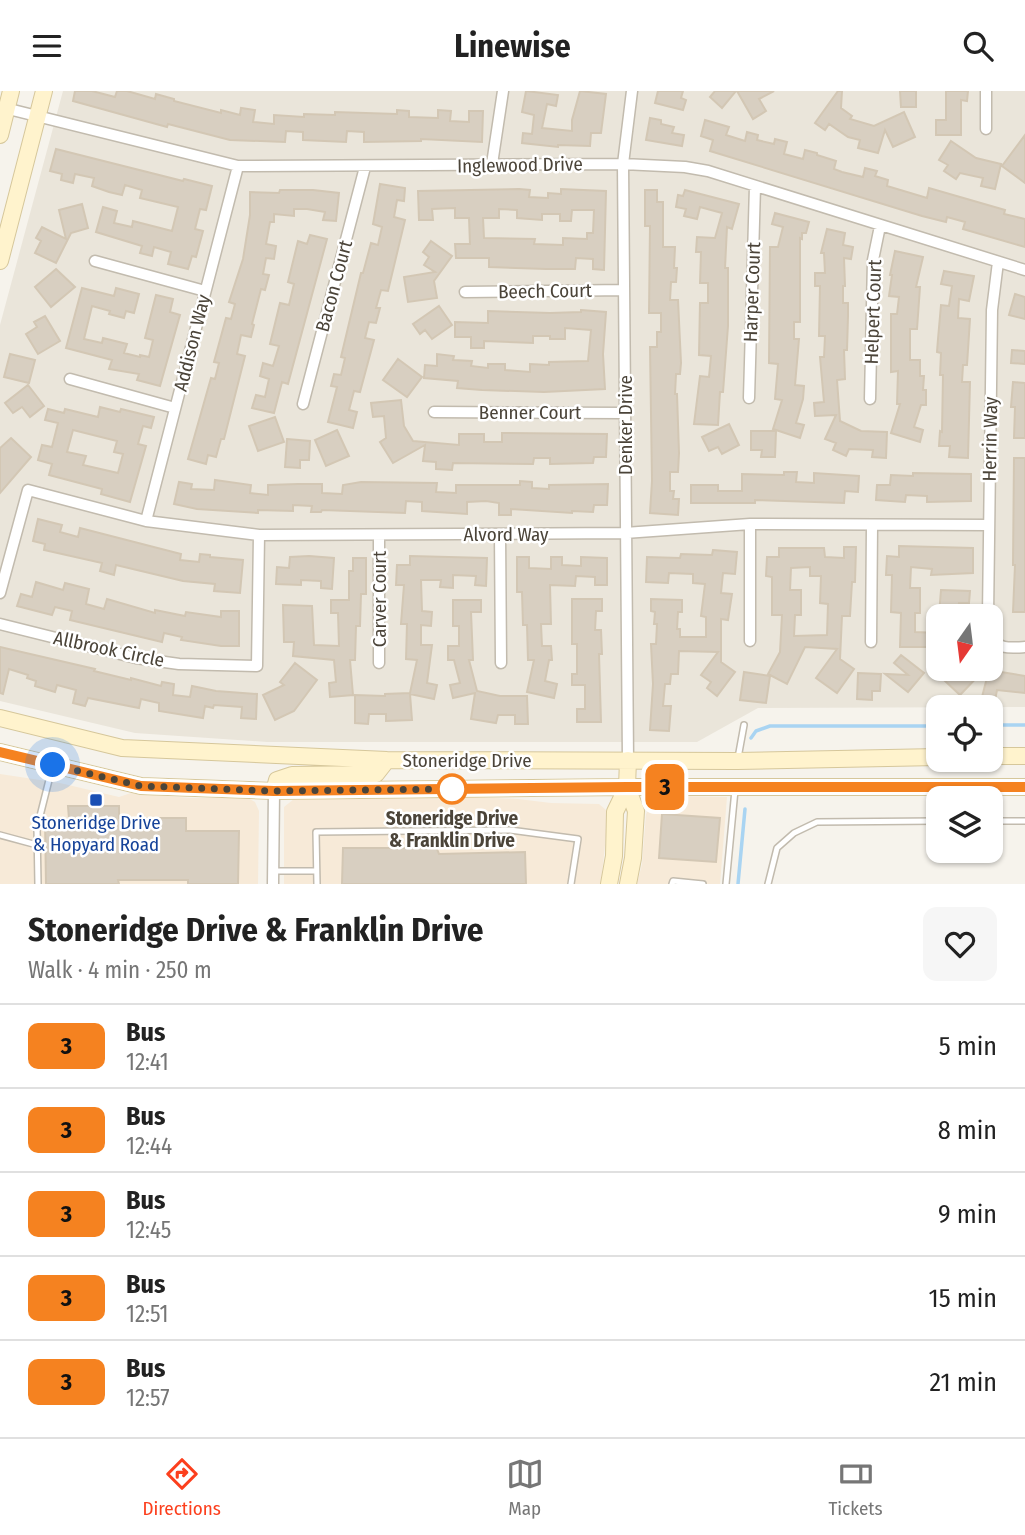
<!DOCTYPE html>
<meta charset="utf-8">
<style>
:root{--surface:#fff;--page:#f6f6f6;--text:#222;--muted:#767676;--line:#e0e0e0;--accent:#fc3f1d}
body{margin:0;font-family:"Fira Sans Condensed",sans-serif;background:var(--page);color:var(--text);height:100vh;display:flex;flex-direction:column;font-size:26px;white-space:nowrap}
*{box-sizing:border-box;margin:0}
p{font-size:23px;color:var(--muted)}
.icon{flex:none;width:38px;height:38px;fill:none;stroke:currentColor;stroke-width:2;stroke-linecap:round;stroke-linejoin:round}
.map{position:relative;height:793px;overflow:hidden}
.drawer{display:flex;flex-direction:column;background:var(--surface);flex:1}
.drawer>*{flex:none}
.badge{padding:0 14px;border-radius:10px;font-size:24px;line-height:46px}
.needle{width:46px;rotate:194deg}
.fabs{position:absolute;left:926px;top:513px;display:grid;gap:14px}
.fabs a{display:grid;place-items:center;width:77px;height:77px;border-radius:14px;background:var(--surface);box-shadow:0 2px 5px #0004;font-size:35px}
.you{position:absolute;width:35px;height:35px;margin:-18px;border:5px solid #fff;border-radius:50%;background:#1a73e8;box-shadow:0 0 0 10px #1a73e833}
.map>.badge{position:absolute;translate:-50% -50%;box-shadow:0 0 0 4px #fff}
.round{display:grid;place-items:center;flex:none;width:74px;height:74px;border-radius:14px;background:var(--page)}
.headline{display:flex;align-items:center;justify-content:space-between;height:119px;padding:0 28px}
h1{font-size:33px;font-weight:700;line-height:52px}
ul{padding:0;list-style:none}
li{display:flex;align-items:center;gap:21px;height:84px;padding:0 28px;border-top:2px solid var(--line)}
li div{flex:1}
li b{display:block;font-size:26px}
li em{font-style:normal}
li .badge{min-width:77px;font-weight:700;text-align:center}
header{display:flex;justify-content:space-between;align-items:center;height:91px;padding:0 28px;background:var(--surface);font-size:32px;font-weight:700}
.menu{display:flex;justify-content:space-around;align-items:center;height:98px;border-top:2px solid var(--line);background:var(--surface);font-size:19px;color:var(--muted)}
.menu a{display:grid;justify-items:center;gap:4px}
.menu .on{color:var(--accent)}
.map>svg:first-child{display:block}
.residential{fill:#eae5da;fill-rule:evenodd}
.commercial{fill:#f7ead8}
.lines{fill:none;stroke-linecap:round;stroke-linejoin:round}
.stream{stroke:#a9d4f2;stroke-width:3.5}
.building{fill:#d8cfc1;stroke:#d3c7b4;stroke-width:2;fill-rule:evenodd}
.lane-casing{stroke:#c2bbae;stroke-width:8}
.street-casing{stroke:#c2bbae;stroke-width:13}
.secondary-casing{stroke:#d6c79b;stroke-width:18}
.lane{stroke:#fff;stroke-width:5}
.street{stroke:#fff;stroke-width:10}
.secondary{stroke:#fff3cd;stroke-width:16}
.line-casing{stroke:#fff;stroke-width:16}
.line{stroke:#f58220;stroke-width:10}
.walk{stroke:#4b4439;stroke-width:7;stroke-dasharray:0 12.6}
.stop-dot{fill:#fff;stroke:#f58220;stroke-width:3.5}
.transit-dot{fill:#1a4fb4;stroke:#fff;stroke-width:2.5}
.labels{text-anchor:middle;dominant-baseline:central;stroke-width:5;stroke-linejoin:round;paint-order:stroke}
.street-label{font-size:19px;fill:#4b4439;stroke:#fff}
.stop-label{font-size:19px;font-weight:bold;fill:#4b4439;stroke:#fff}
.transit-label{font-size:19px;fill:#164399;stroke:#fff}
</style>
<header><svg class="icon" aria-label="menu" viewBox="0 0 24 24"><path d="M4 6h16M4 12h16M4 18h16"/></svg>Linewise<svg class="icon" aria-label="search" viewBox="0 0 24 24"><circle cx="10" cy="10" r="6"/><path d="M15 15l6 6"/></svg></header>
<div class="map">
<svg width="1025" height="793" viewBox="0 0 1025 793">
<rect width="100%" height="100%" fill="#f6f3ec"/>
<path class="residential" d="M63 0H1025V616L758 617 697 651H267L135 642 0 610V234ZM938 525H990V578H938Z"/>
<path class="commercial" d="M0 683 60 692 119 706 131 702 190 707H248L255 711 259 720 258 793H0Z
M666 705 727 706 720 793H637L642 773 646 723 653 711Z
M473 706 518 708 551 712 599 713 606 719 608 725 601 793H284V716L294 708Z"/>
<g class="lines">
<path class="stream" d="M990 634H1025
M751 647 756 640 770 635H938
M738 793 745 718"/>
</g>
<path class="building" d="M75 0H92L115 6 117 0H127L155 8 156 3 174 8V10L221 22V19L240 24 241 17 255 19 253 31 274 33V24L304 26V23L335 24V21L397 23V19L409 20V26L438 27V19L451 20 450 30 469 31V20H483L482 51 421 48V50L364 51V41L347 40 346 51 303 49V41L286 40 285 51 230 49 168 33 167 36 73 10Z
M526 0 558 4 556 15 547 13 542 37 572 40V29L580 0 606 3 601 42H591L590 55 558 54V56L522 52 523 42 532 43 534 24 522 21Z
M658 0H683L681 7 686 9 683 19 655 12Z
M715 0H736L722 17 710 6Z
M737 0H774L759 8 766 20 753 28Z
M838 0H842L841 17 852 25 850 28 874 35 904 21 915 46 893 56 885 39 878 62 858 57 860 49 848 46 829 33 825 39 815 32Z
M900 0H916V16H901Z
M946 0H968L967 10 961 9V44H936V29H946Z
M650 27 661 29V33L674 36 672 42 684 44 682 55 646 49Z
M705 29 729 36 726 44 745 50 747 41 758 44 757 49 774 53 775 48 787 51 784 63 803 68 805 59 817 62V64L836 70 834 78 842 81 863 86 865 77 877 80 875 85 888 89 887 95 927 107 929 97 1005 119 1004 123 1025 128V156L963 138 965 131 947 126 946 131 922 125 710 60 713 49 701 45Z
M1025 44V92L1002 75Z
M951 50 976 67 1001 73 995 98 981 95 983 87 960 82 956 88 944 80 948 74 939 69Z
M56 58 183 90 184 88 212 95 206 119 200 118 195 138 203 140 196 166 192 165 188 178 168 173 171 161 154 156 152 165 140 162 142 155 96 141 103 116 117 120 114 132 132 136 133 130 172 140 178 116 140 107 142 99 125 94 122 104 109 101 92 95 94 87 75 83 73 92 61 89 62 83 50 80Z
M380 93 405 97 404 110 397 109 394 126 405 129 388 200 381 199 376 217H380L376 232 369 231 365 247 374 249 360 301 354 300 349 319 357 321 353 337 328 331 337 296 331 295 334 283 341 284 345 267 341 266 361 182H363L371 152 378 154 382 136 373 133Z
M519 98 530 99 529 106 548 107V102L561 103V98L606 100 604 179 593 178V168L576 167 575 178H546L489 176V167H456L455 153H470L469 127H455V117L432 118 433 129H419L418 100ZM499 118 517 119V127L542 129V123H560V130H571L572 119H594L593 142H587V148L563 147V154L534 153 535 148 484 147 483 127H499Z
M280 99H313L339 102 336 130 323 129 325 121 307 118H294V125L274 123V131H270L266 153 276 155 274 168 266 167 263 183 269 184 265 199 261 198 252 233 254 234 251 246 241 244 237 263 245 265 224 348H221L216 366 208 364 206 373 188 368 211 287 215 288 219 272 214 271 226 227 231 228 235 213 229 211 243 168 250 124V101L279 102Z
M645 99H657V111H663V156H675L674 177H677L676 191H671L670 209H678L681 272 680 283H676L675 303H677L679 362 678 381H670V400H674L673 408H679L678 424 650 422 652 390 650 256H657V241H661V222H649L650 135H645Z
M685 99 739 113 732 138 727 136 725 177H728V235L723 301H720L718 334 694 333 700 285 709 286 711 265 699 264 700 212H708V192H700L701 161H696L697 146 715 147 722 122 700 116 697 128 684 125 686 118 676 116 678 104 683 105Z
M82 113 88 137 71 142 56 172 35 162 41 150 36 147 42 136 66 148 59 119Z
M775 122 809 131 806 142H802V148L800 147V231H794V248H799L795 294 804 295 803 308 796 332 804 334 800 347 773 338 782 309 775 308 778 273 769 272 770 156H778L783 136 772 133Z
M827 138 845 142 843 154 853 156 851 168 844 167 845 195H843V212H848V225L847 259H844L845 288 837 289 840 330 861 340 887 341 886 367 872 366 873 359 849 358 846 365 833 359 836 352 825 348 836 324 815 325 814 312 824 311 820 266H824L825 245H819L820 195H815V182H825L824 162H821Z
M310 144 327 148 288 293 282 291 274 322 252 317 256 304 265 306 269 288 260 285 263 272 273 275 279 255 270 253 280 212 289 214 294 193 288 191 298 150 307 153Z
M431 150 452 165 434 190 437 207 408 211 404 186 435 181 424 174 429 166 423 161Z
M895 160 923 166 916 196H920L917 238H910V269H920V285H924L923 299H926V314H921L914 336 923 339 920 351 891 342 900 313H897L898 280 891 281V223H897L899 206 889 205 892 184H890Z
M56 178 75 196 51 216 35 196Z
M944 180 974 185 969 210 959 208 958 227 970 228 967 274H963L962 291H970L968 367 949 366 950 355H939L940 340 942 341 943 284H940L941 262 937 261 938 248 941 214 949 215 952 195 941 193Z
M82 197 114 205 116 197 139 203 134 222 126 220 124 227 109 223 110 220 92 215 84 248 102 252 103 247 127 253 124 262 140 266V264L149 266 153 249 145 247 156 204 173 208 170 221 180 224 160 295 137 289 139 283 109 278 112 269 66 257Z
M1015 203 1025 206V228L1009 224Z
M439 215 452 234 432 248 425 239 420 243 413 233Z
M581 219 606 221 603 263 605 298 544 301 482 299 457 297 458 290 424 287 425 274 437 275V263L454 265 453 269 472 270 471 275 488 277V273H505V279L530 281V273L549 274V271L588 270 591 239 565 237V248H550V245H533V252L484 250V257H471V246H455V231L488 232V220L550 222 581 221Z
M45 225 60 250 38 263 26 243 37 236 34 231Z
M1012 259 1025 260V273L1011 272Z
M10 263 35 269 29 292 4 286Z
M398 268 422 286 407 306 383 289Z
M1013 291 1025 292V347H1014L1015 316H1011Z
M28 294 44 315 30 326 22 316 13 322 5 312Z
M401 309 404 335 413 350 459 354V343H484V351H502V342L607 343 606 366H594L593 372 550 373V367H534L533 373 453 372 452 379 436 378V371L423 370 425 354 393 372 380 351 386 347 384 325 373 326 371 312Z
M100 316 120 321 121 318 154 326 151 337 143 335 138 353 146 355 130 411 101 403 102 398 49 384 52 373 38 369 42 354 52 356 58 332 45 329 48 318 64 322 65 318 98 326ZM73 339 117 350 114 361 123 363 118 382 83 374 86 365 67 361Z
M275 326 284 351 258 360 249 335Z
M729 333 739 354 722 363 718 356 709 360 702 346Z
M337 339 349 365 326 375 315 349Z
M751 340H776L775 366H761L762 359H751Z
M11 347 31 366 0 402V357Z
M287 348 310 350 309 369H300V377L285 376Z
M1014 367H1025V521H1013L1015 474H1013Z
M784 381H797L796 391 814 392V382L859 385 858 401 845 400 844 412 755 409V412H691V394H718V400H742V383L784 384Z
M913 382 971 383V410L927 411V405L906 404 905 411 876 409 877 394H890L891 384 913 385Z
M215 389 251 394 250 402 268 404V394L298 393H322V402L342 403 343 394 361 391 437 392 436 401 456 402V394H520V390L532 391V397L549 398V394L608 393 607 414H594L593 421 572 420V422L511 418V424H499V412L486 410 467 411V423L422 420V411L406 410 405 422 322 419 321 421H311L312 415 293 414V420L258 419V422L197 418 174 413 179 391 192 393 191 398 214 399Z
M38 428 62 434 60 441 78 446 80 437 181 463 180 469 199 471 200 463 210 464V466L243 469 240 502 214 500 215 493 183 490 116 474 114 484 100 480 102 472 44 459 45 453 33 450Z
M899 455 973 457V482L931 484 932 478 911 476 910 497H920V522H915V541L938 542V556H900L901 522 891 521 892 484H886L887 465 899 466Z
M844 456H856L855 491H852L850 525H842L840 568 854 578 837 602 816 587 837 558 805 556 787 593 768 583 780 561 782 524H772V486L766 485 767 466H779V457H824L825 466 844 467ZM810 476V485H821L820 512 828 513 827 544 794 545 795 524H801V499H790L791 477Z
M713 459 737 461 735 483 723 482 721 502 732 503 728 529 721 528V571L735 581 717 605 707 597 711 591 701 584 718 561 679 560 678 583H671L670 593H665L663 615H671L669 640 650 639 653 593 651 553H656L657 533H654L655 521 651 520V508L682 509V521H678L677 538H680V546H706V526L701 525 705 493 693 492V483L669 482 668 492 646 491 647 466 680 467 681 463 712 464Z
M309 465 334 467 332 498 321 497V490L301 489V494L276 493 277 476 289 477 290 466Z
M410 465 487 467 486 495 475 494 476 485 453 484V497L440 496 441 489H421L422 520 432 521 431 535 421 534V554H432L427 592 437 594 434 608 410 603 412 629 386 630V623H369L368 633 355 632V604L385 605V603L410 602 417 569 406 568 407 533H401L404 494H396L397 474H410Z
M517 466H529V477L551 478V466H562V474L581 475V466L607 467V494H595V486L576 485 575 495 550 494 551 533H541L542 555H551L552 569H549L545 590 557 593 554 607 527 601 534 569H528L527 534H523L522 501H517Z
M353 467H366V503H361L360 535H356L355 569H350L353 604 330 606 329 592 336 591 334 569 293 565 294 551H284L283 514 312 515 314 554 339 555 338 522H331V509H349V480H353Z
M36 491 63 499 65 492 89 498 86 513 104 518 107 508 155 522V519L185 525 186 521 221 526V520H239V555H221L181 549 182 546 164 542 162 551 70 529 72 520 55 516 52 524 17 515 21 503 32 506Z
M941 499 970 500 969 512H959L958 525 939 524Z
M572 508H602V520H596L595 539H601L602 563H599L601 631H577V618H585V594H572V583H577V553H572Z
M453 509H481V521H471L473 569H469L477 600 500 605H527L528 633H515V624H498L496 632 471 628 475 602 453 607 450 594 460 592 454 569H448V555H459V535H453Z
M0 556 95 578 94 580 131 589V587L161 595 162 591 174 593 173 604 190 606 192 595 216 600 257 603 256 628 241 627 242 616 214 614 213 617 205 615 203 627 159 620V612L141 608 139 617 88 607 85 615 73 612 76 599 57 594 55 601 35 595 36 590 27 587 28 584 9 578 3 603 0 602Z
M901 564 924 582 908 601 885 583 908 584 894 572Z
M295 572 317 589 294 620 275 629 263 604 284 594 280 591Z
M952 578H974L980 583 960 604 944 589V586Z
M989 579 1025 585V602L997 599 995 609 982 606Z
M744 581 770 585 766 612 740 609Z
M858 582 881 583 880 600H872V609L857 608Z
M68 715H119V727H186V740H239L238 793H188V789H118L119 793H46L45 728H69Z
M662 723 720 727 716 771 659 767Z
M426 751H434L439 763 525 761 526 793H342L343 757H427Z"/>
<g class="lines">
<defs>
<path id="lane" d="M738 667 744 634
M990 730H1025
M0 744 37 754
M273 780H316
M38 793 37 737 52 677
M317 793 316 741 510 739 578 748 571 793
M672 793 673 790 703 793
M726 793 735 699
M768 793 777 757 794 742 817 731 938 730"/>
<path id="street" d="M986 0V38
M1 16 238 75 623 73 685 76 708 80 1025 179
M492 73 503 0
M95 170 205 200
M465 201 624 199
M70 288 175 317
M749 307 755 95
M870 308 873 169 880 135
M303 313 365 76
M434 321 625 322
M146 430 238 75
M500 443 501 572
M0 502 28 399 146 430 259 444 625 442 750 433 989 434
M988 525 992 219 998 171
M0 533 136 567 179 573 257 575 259 444
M990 544C997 559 1011 557 1025 556
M750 550V433
M871 551 872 435
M379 572V444
M628 669 623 73 632 0
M273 793 274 700"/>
<path id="secondary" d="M0 44 11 0
M0 170 44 0
M0 627 122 657 387 669 737 670 938 666
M0 661 141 695 274 700 627 696H1025
M990 665H1025
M628 669 627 696 636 720 633 767 628 793
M274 700 277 689 292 684 376 683 387 669
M609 793 614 765 615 721 627 696"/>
</defs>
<use href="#lane" class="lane-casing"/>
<use href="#street" class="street-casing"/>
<use href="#secondary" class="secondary-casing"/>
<use href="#lane" class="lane"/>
<use href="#street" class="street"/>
<use href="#secondary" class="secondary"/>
</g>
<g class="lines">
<defs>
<path id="line" d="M0 661 141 695 274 700 627 696H1025"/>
</defs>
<use href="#line" class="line-casing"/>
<use href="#line" class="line"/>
<path class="walk" d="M53 674 141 695 274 700 452 698"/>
</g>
<circle class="stop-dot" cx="452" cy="698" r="14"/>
<rect class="transit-dot" x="89" y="702" width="14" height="14" rx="3.5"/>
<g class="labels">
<g class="street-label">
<text transform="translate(520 74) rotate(-1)">Inglewood Drive</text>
<text transform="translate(334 195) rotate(-75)">Bacon Court</text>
<text transform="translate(545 200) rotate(-1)">Beech Court</text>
<text transform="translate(752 201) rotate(-88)">Harper Court</text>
<text transform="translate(873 221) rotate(-88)">Helpert Court</text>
<text transform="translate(192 252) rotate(-76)">Addison Way</text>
<text x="530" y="321">Benner Court</text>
<text transform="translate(625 334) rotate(-90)">Denker Drive</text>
<text transform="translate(990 348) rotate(-89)">Herrin Way</text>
<text x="506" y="443">Alvord Way</text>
<text transform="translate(379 508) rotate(-90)">Carver Court</text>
<text transform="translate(109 558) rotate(12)">Allbrook Circle</text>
<text x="467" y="669">Stoneridge Drive</text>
</g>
<g class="stop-label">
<text x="452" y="727">Stoneridge Drive<tspan x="452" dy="22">&amp; Franklin Drive</tspan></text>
</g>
<g class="transit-label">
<text x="96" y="731">Stoneridge Drive<tspan x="96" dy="22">&amp; Hopyard Road</tspan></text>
</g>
</g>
</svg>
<div class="fabs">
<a><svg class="needle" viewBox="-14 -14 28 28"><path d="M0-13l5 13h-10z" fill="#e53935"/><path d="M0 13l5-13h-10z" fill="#767676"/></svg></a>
<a><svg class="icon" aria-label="locate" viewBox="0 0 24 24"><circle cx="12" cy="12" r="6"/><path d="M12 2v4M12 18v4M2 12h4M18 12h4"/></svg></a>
<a><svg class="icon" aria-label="layers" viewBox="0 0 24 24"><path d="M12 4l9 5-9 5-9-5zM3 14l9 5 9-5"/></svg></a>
</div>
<div class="you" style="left:53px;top:674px"></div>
<b class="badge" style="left:665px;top:696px;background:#f58220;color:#111">3</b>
</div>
<section class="drawer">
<div class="headline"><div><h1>Stoneridge Drive &amp; Franklin Drive</h1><p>Walk · 4 min · 250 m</p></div><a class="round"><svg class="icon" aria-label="heart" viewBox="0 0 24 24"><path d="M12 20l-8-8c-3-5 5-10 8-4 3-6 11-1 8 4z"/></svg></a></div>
<ul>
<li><span class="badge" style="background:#f58220;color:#111">3</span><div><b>Bus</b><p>12:41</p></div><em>5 min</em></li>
<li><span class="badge" style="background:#f58220;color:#111">3</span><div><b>Bus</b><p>12:44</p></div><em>8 min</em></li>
<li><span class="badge" style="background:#f58220;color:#111">3</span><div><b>Bus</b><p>12:45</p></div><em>9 min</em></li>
<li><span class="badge" style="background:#f58220;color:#111">3</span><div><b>Bus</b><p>12:51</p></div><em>15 min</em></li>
<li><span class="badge" style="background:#f58220;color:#111">3</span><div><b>Bus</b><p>12:57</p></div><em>21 min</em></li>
</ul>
</section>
<nav class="menu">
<a class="on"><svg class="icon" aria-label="directions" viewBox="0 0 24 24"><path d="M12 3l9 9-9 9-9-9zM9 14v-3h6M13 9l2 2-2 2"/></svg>Directions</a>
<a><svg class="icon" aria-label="map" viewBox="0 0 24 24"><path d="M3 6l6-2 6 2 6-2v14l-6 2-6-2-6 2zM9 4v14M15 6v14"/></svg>Map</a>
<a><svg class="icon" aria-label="tickets" viewBox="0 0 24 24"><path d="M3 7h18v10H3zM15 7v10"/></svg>Tickets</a>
</nav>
